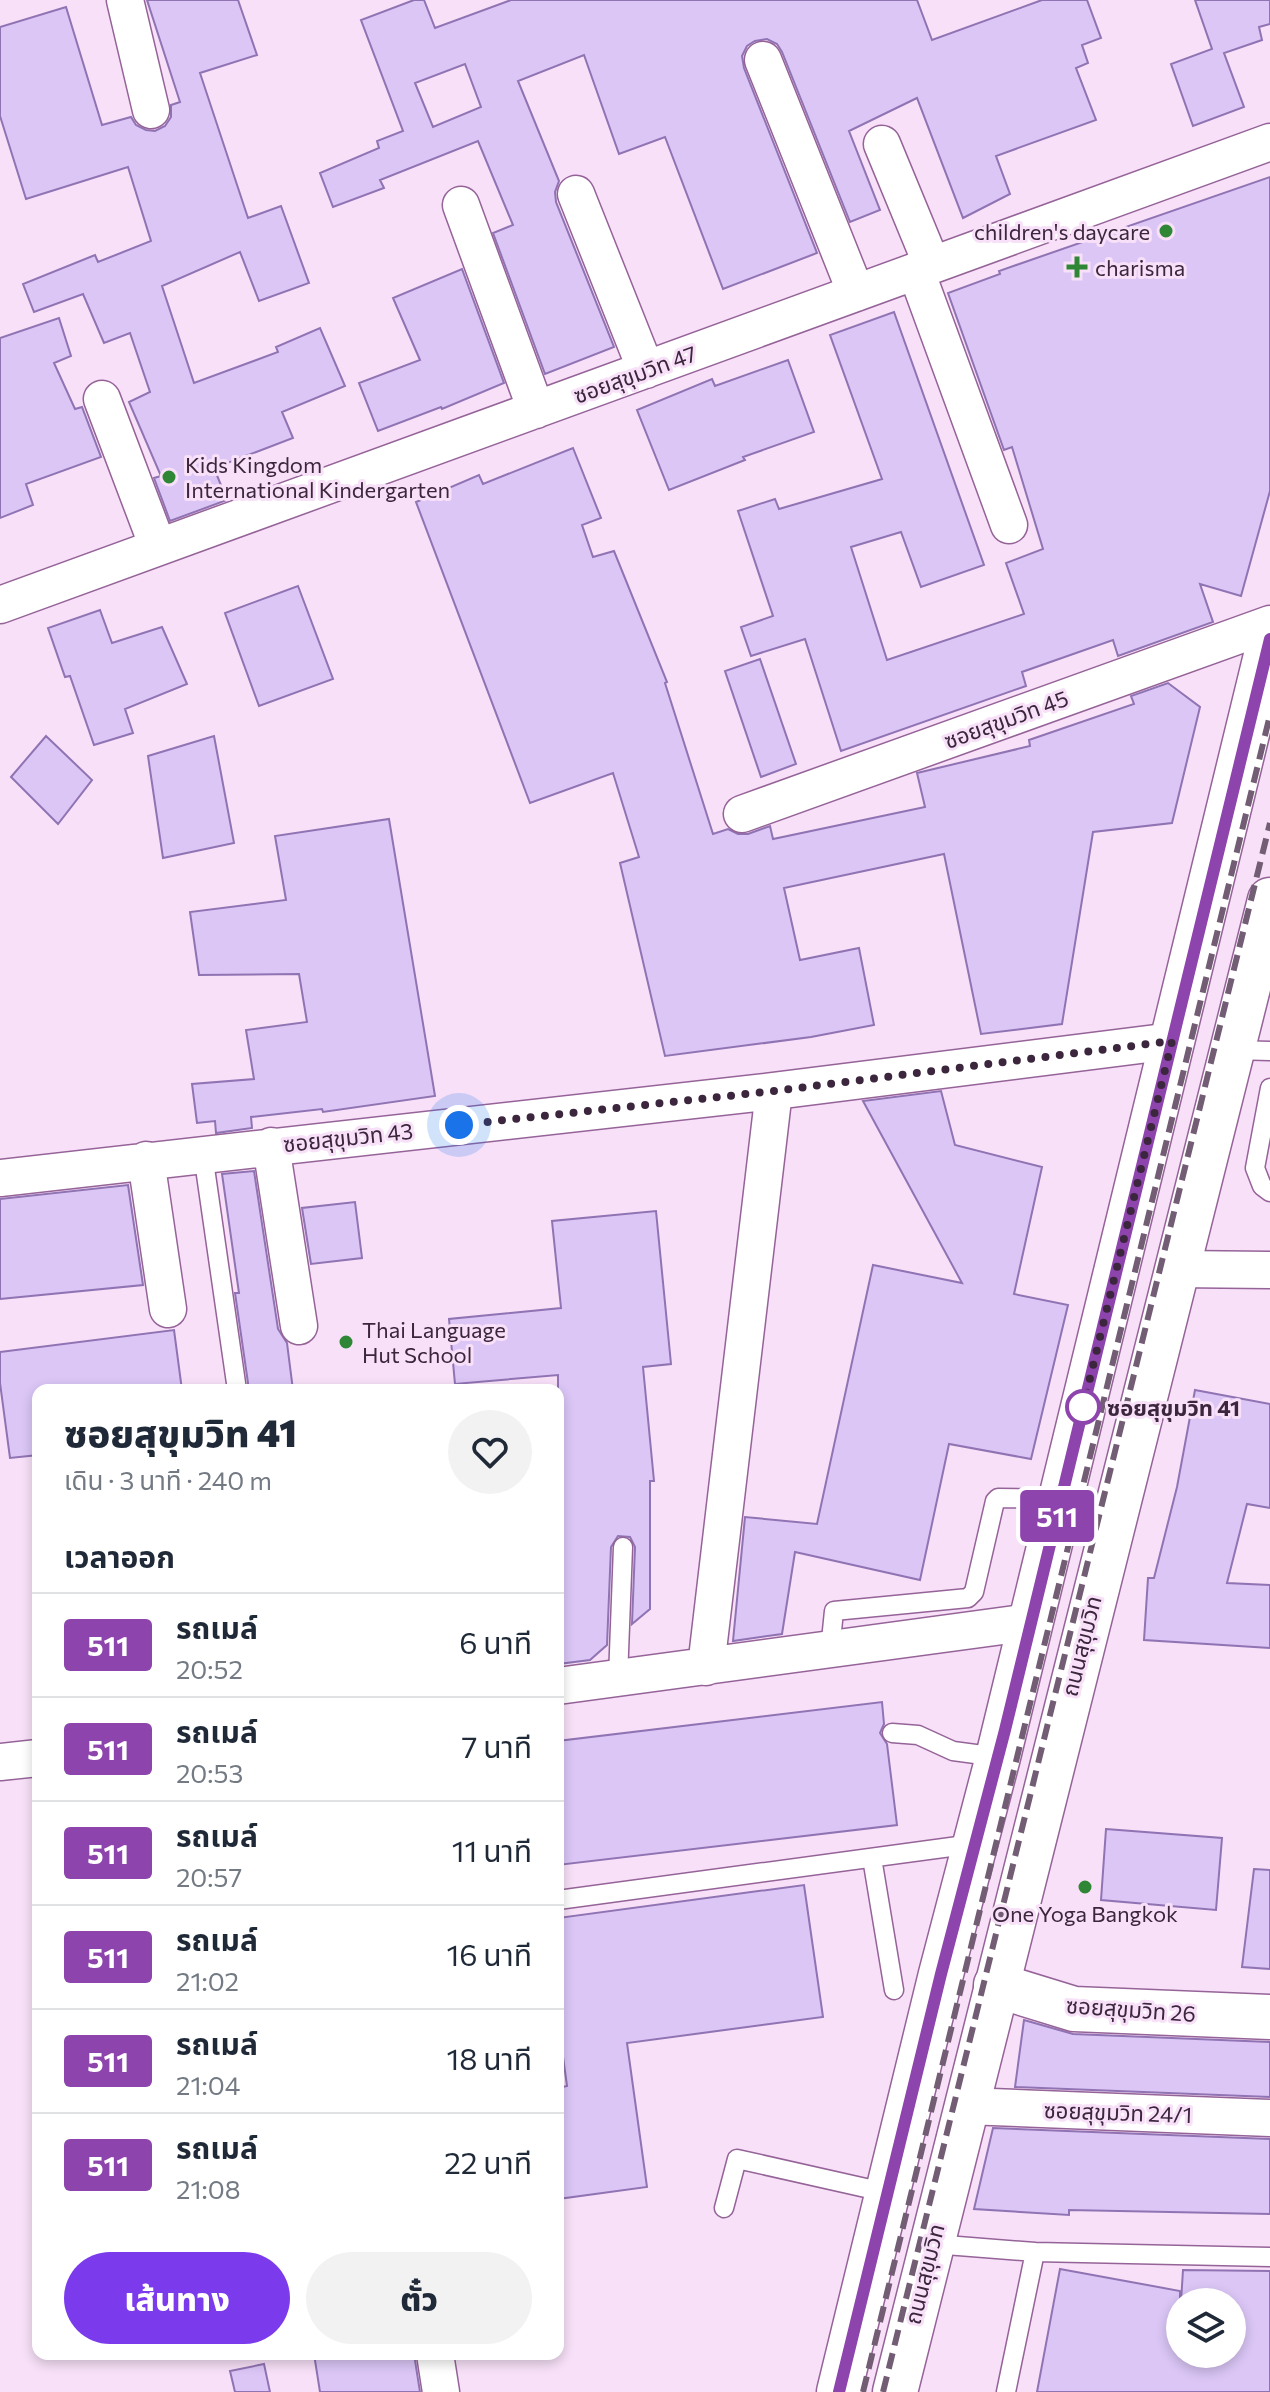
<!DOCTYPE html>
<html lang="th">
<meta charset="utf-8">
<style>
:root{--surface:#fff;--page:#f2f2f3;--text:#1f2937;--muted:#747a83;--line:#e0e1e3;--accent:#7c3aed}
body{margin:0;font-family:Commissioner,"Noto Sans Thai",sans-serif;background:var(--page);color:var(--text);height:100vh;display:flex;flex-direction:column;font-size:30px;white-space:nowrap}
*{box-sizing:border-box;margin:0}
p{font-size:26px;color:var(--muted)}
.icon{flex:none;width:44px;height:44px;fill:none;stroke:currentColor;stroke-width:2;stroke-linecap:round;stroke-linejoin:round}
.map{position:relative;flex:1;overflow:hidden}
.sheet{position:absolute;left:32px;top:1384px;width:532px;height:976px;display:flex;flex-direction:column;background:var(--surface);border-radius:16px;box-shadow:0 4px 12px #0003}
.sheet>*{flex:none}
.badge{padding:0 16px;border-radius:6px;font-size:28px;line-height:52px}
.buttons{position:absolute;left:1166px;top:2288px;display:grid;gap:16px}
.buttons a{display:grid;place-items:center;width:80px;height:80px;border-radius:50%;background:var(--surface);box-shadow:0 4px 12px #0003;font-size:40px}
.you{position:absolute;width:40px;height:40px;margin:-20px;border:6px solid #fff;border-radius:50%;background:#1a73e8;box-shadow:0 0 0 12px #1a73e833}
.map>.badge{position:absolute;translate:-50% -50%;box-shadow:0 0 0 4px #fff}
h2{padding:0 32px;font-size:30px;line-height:72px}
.round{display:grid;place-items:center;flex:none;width:84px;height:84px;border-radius:42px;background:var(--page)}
.headline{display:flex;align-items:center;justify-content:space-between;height:136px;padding:0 32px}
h1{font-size:38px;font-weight:800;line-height:60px}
.primary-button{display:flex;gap:16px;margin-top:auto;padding:16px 32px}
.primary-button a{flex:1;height:92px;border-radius:48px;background:var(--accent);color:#fff;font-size:32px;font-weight:800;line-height:92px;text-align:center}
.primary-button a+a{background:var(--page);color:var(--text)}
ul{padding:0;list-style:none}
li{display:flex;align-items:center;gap:24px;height:104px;padding:0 32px;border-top:2px solid var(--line)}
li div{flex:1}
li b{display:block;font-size:30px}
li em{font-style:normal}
li .badge{min-width:88px;font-weight:700;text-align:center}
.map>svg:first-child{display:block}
.building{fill:#dbc6f6;stroke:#9073b3;stroke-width:2;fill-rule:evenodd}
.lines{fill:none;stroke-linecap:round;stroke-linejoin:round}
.service-casing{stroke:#956398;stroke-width:21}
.minor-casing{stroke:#956398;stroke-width:39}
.tertiary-casing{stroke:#956398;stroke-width:47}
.primary-casing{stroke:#956398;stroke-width:47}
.service{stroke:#fff;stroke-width:18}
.minor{stroke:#fff;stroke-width:36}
.tertiary{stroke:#fff;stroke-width:44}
.primary{stroke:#fff;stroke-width:44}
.rail{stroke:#725d74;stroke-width:6;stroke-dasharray:16 8;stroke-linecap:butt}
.line-casing{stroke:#fff;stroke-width:18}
.line{stroke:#8e44ad;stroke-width:12}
.walk{stroke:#3b263d;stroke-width:8;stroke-dasharray:0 14.4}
.poi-dot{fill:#2f8736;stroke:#f7e0f8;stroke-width:3}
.stop-dot{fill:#fff;stroke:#8e44ad;stroke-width:4}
.labels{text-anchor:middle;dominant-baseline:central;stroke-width:6;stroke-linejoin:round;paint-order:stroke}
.poi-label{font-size:22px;fill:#3b263d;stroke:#f7e0f8;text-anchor:start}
.street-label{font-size:22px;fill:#3b263d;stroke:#f7e0f8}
.stop-label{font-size:22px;font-weight:bold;fill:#3b263d;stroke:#f7e0f8;text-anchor:start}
</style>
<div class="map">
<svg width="1270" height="2392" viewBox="0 0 1270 2392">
<rect width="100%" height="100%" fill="#f7e0f8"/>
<path class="building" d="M147 0H238L257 55 200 73 248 218 281 206 309 283 259 301 240 252 162 286 194 383 278 352 276 347 320 328 345 386 282 412 293 438 214 468 227 500 170 521 154 478 161 476 129 402 150 392 130 333 104 343 83 294 34 312 23 284 95 255 98 262 151 241 128 167 26 199 0 116V27L66 7 102 125 131 117 136 125 146 130 155 131 165 126 171 117V105L180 102Z
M414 0H424L435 28 511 0H917L932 40 1042 0H1087L1101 38 1082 45 1088 63 1076 68 1096 120 996 156 1010 194 963 218 917 98 849 131 880 210 850 222 782 52 777 44 767 39 755 41 747 46 742 56 744 68 817 253 723 289 665 137 619 154 584 55 518 81 559 181 555 192 556 202 614 347 545 374 493 233 513 225 478 141 380 180 384 188 333 207 320 173 379 148 377 141 403 131 361 20ZM465 64 481 107 433 127 415 83Z
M1195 0H1270V24L1259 27 1262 40 1224 53 1244 107 1193 126 1171 64 1212 49Z
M1270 177V491L1241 596 1200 584 1213 622 1118 656 1113 640 1022 672 1026 686 841 751 805 639 751 656 741 627 773 616 738 511 775 499 779 509 882 479 830 335 894 312 984 565 921 587 901 532 851 547 887 660 1024 614 1006 563 1043 549 1012 447 1004 450 948 293 1000 274 999 271Z
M462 269 504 383 442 409 441 407 378 431 359 383 420 360 393 298Z
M59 318 71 356 54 363 75 409 82 407 101 457 26 484 33 505 0 518V338Z
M788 360 814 432 743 457 745 460 669 490 637 410 712 379 715 386Z
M573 448 601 518 582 525 593 557 614 551 667 682 665 683 713 834 728 829 738 834H748L770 826 773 839 925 807 917 773 1030 746 1029 740 1134 704 1131 696 1168 683 1200 707 1172 823 1093 832 1062 1024 981 1034 944 854 784 888 800 960 859 948 874 1025 811 1037 665 1056 620 863 639 857 613 773 530 803 416 502 479 475 483 484Z
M298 586 333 679 259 706 225 613Z
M100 610 112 643 162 627 187 684 125 709 133 733 94 745 70 676 65 677 48 628Z
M760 659 796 764 761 777 725 671Z
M46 736 92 780 58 824 11 777Z
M214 736 234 843 163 858 148 756Z
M389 819 435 1096 323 1112 322 1109 251 1117 252 1128 216 1133 215 1121 197 1123 192 1084 254 1079 246 1030 307 1022 299 974 199 975 190 912 286 900 275 836Z
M941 1091 955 1145 1042 1167 1014 1294 1068 1305 1031 1459 949 1444 920 1580 795 1552 782 1634 733 1641 745 1517 817 1524 873 1265 962 1283 863 1101Z
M254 1171 278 1329 287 1343 293 1390H249L235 1293H239L222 1174Z
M128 1185 143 1285 0 1299V1199Z
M355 1202 362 1258 311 1264 302 1208Z
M656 1211 671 1364 643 1367 654 1481H650V1609L632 1624 635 1547 630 1537 618 1536 611 1547 607 1645 590 1660 558 1664V1375L455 1384 449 1319 561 1308 552 1221Z
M174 1330 182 1390H38V1455L10 1458 0 1383V1352Z
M1195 1390 1270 1404V1508L1247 1504 1227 1583 1270 1585V1648L1144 1640 1148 1578H1154L1177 1487Z
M882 1702 884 1724 880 1733 887 1744 897 1825 558 1865V1741Z
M1106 1829 1222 1838 1216 1910 1101 1900Z
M1254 1869 1270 1870V1969L1242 1967Z
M804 1885 823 2017 627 2043 647 2187 558 2199V2088L567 2086 558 2020V1918Z
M1024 2020 1073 2034 1270 2042V2097L1015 2087Z
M993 2128 1270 2139V2214L1069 2210V2215L974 2209Z
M1060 2269 1180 2291V2354H1232V2302H1181L1183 2270 1270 2271V2392H1037Z
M314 2354H414L420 2392H320Z
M264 2364 270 2392H235L230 2371Z"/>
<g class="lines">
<defs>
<path id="service" d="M1233 1050 1270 1051
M1270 1088 1255 1168 1262 1186 1270 1192
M203 1154 237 1390
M830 1650 834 1611 968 1598 974 1592 995 1501 998 1498 1061 1499
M618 1678 623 1547
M892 1733 918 1735 953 1751 998 1757
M872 1858 894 1990
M558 1900 973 1844
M724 2208 737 2159 888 2193
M933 2244 1035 2252 1006 2392
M1035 2252 1270 2257"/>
<path id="minor" d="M125 0 151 110
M763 60 856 293
M882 144 932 265
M576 194 646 370
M461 205 536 410
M916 271 1009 525
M102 399 158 547
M0 605 1270 142
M742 814 1270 624
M271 1146 299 1326
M146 1160 168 1309
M0 1178 774 1091 1172 1041
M1176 1269 1270 1270
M706 1667 774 1091
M558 1686 1031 1622
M0 1762 38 1758
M966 2106 1270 2118
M435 2354 441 2392"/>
<path id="tertiary" d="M996 1985 1074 2009 1270 2017"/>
<path id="primary" d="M839 2392 941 1974 998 1757 1270 639
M895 2392 1270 900"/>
</defs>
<use href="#service" class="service-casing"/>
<use href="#minor" class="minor-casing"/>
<use href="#tertiary" class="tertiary-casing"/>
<use href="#primary" class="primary-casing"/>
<use href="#service" class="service"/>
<use href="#minor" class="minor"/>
<use href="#tertiary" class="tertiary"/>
<use href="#primary" class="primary"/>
<path class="rail" d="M863 2392 1270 715
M883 2392 1270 823"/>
</g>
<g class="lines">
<defs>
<path id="line" d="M839 2392 941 1974 1005 1730 1270 639"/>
</defs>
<use href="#line" class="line-casing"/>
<use href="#line" class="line"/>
<path class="walk" d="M459 1125 774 1091 1172 1041 1083 1407"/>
</g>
<g class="poi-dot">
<circle cx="1166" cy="231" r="8"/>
<path d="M1073 255h8v8h8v8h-8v8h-8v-8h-8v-8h8z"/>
<circle cx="169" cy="477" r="8"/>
<circle cx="346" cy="1342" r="8"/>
<circle cx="1085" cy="1887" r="8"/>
</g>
<circle class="stop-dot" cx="1083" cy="1407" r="16"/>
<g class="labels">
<g class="poi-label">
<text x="1150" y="231" text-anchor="end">children's daycare</text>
<text x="1095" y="267">charisma</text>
<text x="185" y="464">Kids Kingdom<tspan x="185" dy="25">International Kindergarten</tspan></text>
<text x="362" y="1329">Thai Language<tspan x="362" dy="25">Hut School</tspan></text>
<text x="1085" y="1913" text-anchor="middle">One Yoga Bangkok</text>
</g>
<g class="street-label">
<text transform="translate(635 374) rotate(-20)">ซอยสุขุมวิท 47</text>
<text transform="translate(1006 719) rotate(-20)">ซอยสุขุมวิท 45</text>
<text transform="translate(348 1137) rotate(-6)">ซอยสุขุมวิท 43</text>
<text transform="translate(1081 1646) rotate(-76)">ถนนสุขุมวิท</text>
<text transform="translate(1131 2009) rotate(4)">ซอยสุขุมวิท 26</text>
<text transform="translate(1118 2112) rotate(2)">ซอยสุขุมวิท 24/1</text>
<text transform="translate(924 2274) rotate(-76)">ถนนสุขุมวิท</text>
</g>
<g class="stop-label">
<text x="1107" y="1407">ซอยสุขุมวิท 41</text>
</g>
</g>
</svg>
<div class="buttons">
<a><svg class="icon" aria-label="layers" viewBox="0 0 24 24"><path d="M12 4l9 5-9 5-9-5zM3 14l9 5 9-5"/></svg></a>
</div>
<div class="you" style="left:459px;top:1125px"></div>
<b class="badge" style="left:1057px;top:1516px;background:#8e44ad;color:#fff">511</b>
<section class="sheet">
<div class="headline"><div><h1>ซอยสุขุมวิท 41</h1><p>เดิน · 3 นาที · 240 m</p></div><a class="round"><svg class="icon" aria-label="heart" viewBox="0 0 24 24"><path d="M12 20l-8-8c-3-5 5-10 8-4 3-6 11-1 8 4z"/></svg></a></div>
<h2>เวลาออก</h2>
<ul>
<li><span class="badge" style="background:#8e44ad;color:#fff">511</span><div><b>รถเมล์</b><p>20:52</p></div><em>6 นาที</em></li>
<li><span class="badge" style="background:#8e44ad;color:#fff">511</span><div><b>รถเมล์</b><p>20:53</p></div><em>7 นาที</em></li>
<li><span class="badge" style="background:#8e44ad;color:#fff">511</span><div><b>รถเมล์</b><p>20:57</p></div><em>11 นาที</em></li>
<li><span class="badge" style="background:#8e44ad;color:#fff">511</span><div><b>รถเมล์</b><p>21:02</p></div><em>16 นาที</em></li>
<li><span class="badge" style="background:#8e44ad;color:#fff">511</span><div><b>รถเมล์</b><p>21:04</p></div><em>18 นาที</em></li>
<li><span class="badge" style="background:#8e44ad;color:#fff">511</span><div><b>รถเมล์</b><p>21:08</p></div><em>22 นาที</em></li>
</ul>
<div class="primary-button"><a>เส้นทาง</a><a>ตั๋ว</a></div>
</section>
</div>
